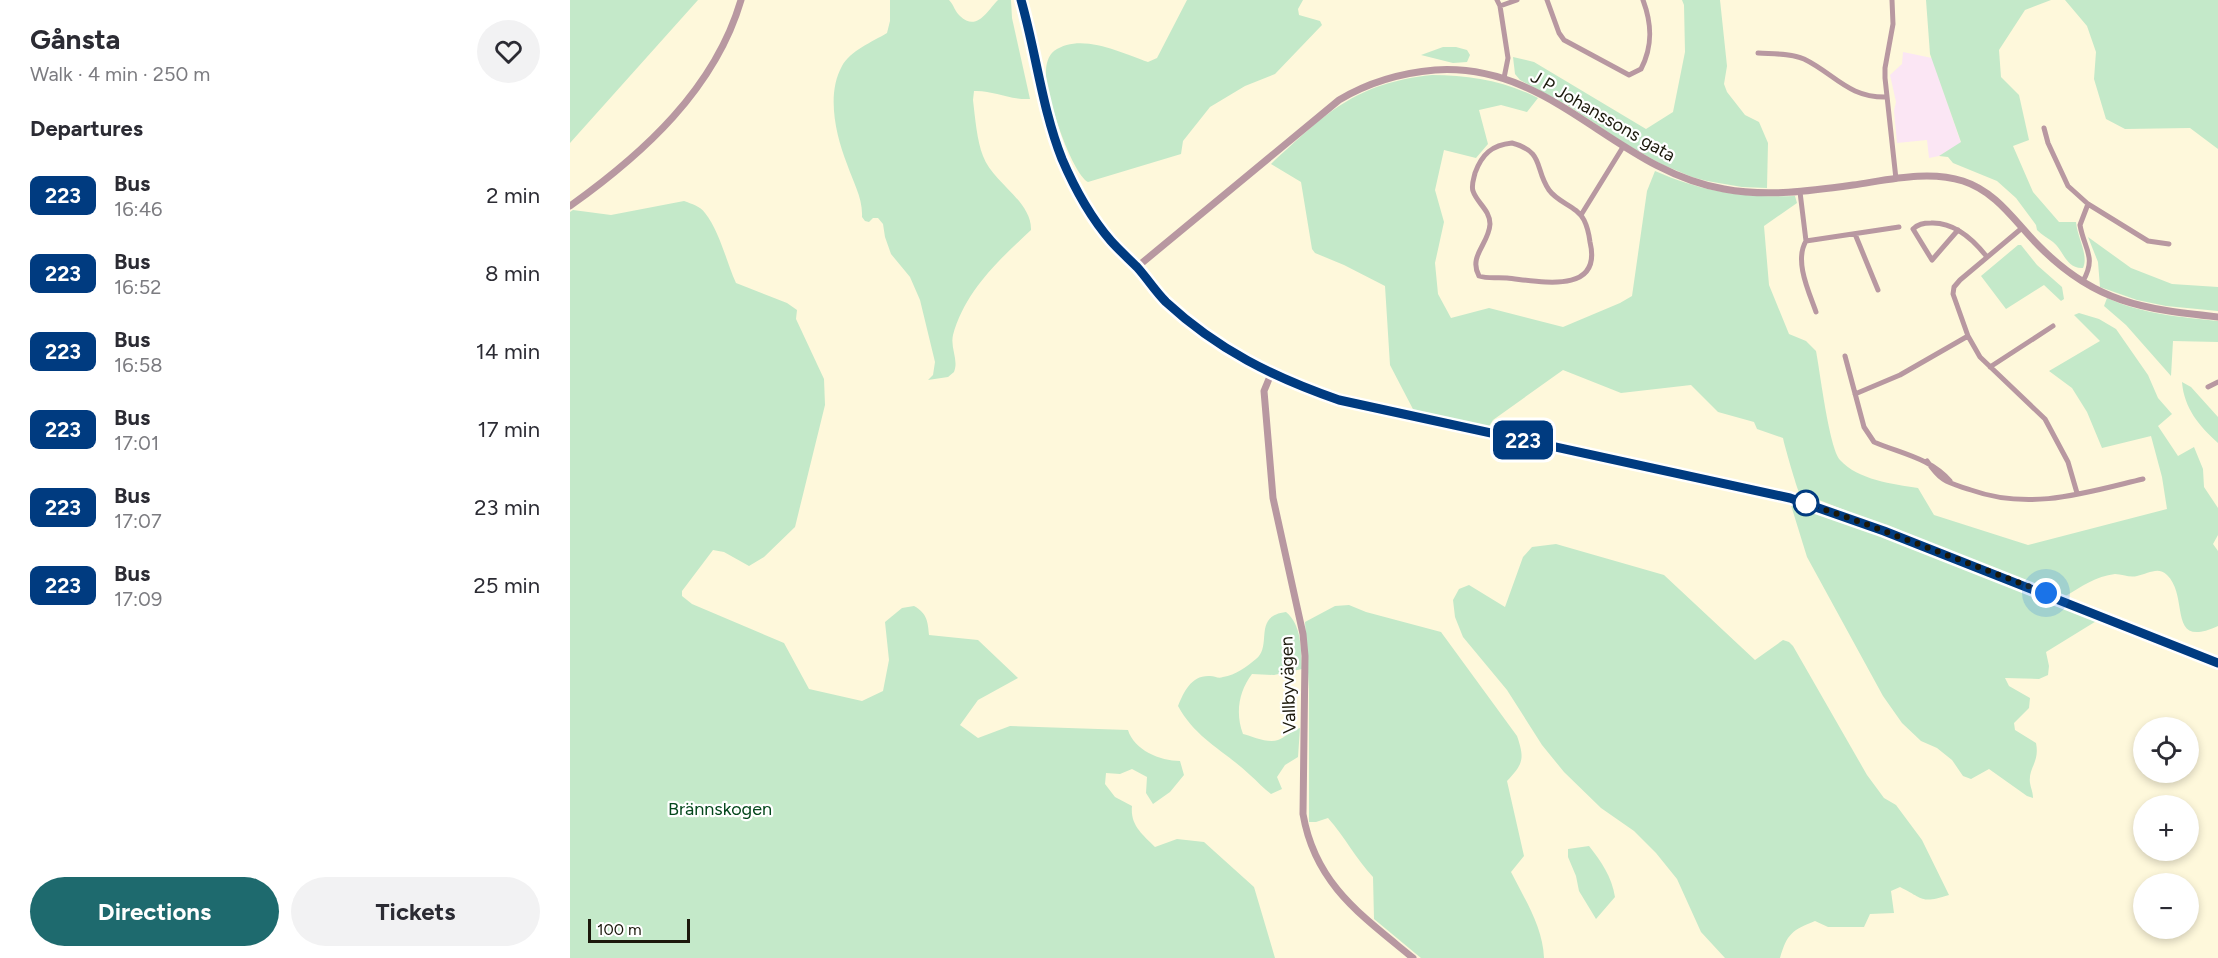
<!DOCTYPE html>
<meta charset="utf-8">
<style>
:root{--surface:#fff;--page:#f2f2f3;--text:#2b2b33;--muted:#7c7c81;--accent:#1e6a6e}
body{margin:0;font-family:Figtree,sans-serif;background:var(--page);color:var(--text);height:100vh;display:flex;flex-direction:column;font-size:22px;white-space:nowrap}
*{box-sizing:border-box;margin:0}
p{font-size:20px;color:var(--muted)}
.icon{flex:none;width:33px;height:33px;fill:none;stroke:currentColor;stroke-width:2;stroke-linecap:round;stroke-linejoin:round}
.map{position:relative;flex:1;overflow:hidden}
.sheet{display:flex;flex-direction:column;background:var(--surface);width:570px}
.sheet>*{flex:none}
.badge{padding:0 12px;border-radius:9px;font-size:21px;line-height:39px}
.tools{position:absolute;left:1563px;top:717px;display:grid;gap:12px}
.tools a{display:grid;place-items:center;width:66px;height:66px;border-radius:50%;background:var(--surface);box-shadow:0 3px 9px #0003;font-size:30px}
.scale{position:absolute;left:18px;bottom:15px;width:102px;box-sizing:border-box;padding-left:6px;border:3px solid #1b180b;border-top:0;font-size:16px;line-height:21px;white-space:nowrap;color:#1b180b;-webkit-text-stroke:4px #fff;paint-order:stroke}
.you{position:absolute;width:30px;height:30px;margin:-15px;border:4px solid #fff;border-radius:50%;background:#1a73e8;box-shadow:0 0 0 9px #1a73e833}
.map>.badge{position:absolute;translate:-50% -50%;box-shadow:0 0 0 3px #fff}
h2{padding:0 30px;font-size:22px;line-height:54px}
.round{display:grid;place-items:center;flex:none;width:63px;height:63px;border-radius:32px;background:var(--page)}
.overview{display:flex;align-items:center;justify-content:space-between;height:102px;padding:0 30px}
h1{font-size:28px;font-weight:700;line-height:45px}
.button{display:flex;gap:12px;margin-top:auto;padding:12px 30px}
.button a{flex:1;height:69px;border-radius:36px;background:var(--accent);color:#fff;font-size:24px;font-weight:700;line-height:69px;text-align:center}
.button a+a{background:var(--page);color:var(--text)}
ul{padding:0;list-style:none}
li{display:flex;align-items:center;gap:18px;height:78px;padding:0 30px}
li div{flex:1}
li b{display:block;font-size:22px}
li em{font-style:normal}
li .badge{min-width:66px;font-weight:700;text-align:center}
main{display:flex;flex:1;min-height:0}
.map>svg:first-child{display:block}
.education{fill:#fbe6f4}
.green{fill:#c4e9c9}
.lines{fill:none;stroke-linecap:round;stroke-linejoin:round}
.minor{stroke:#b898a1;stroke-width:5}
.tertiary{stroke:#b898a1;stroke-width:7}
.line-casing{stroke:#fff;stroke-width:14}
.line{stroke:#003b80;stroke-width:9}
.walk{stroke:#1b180b;stroke-width:6;stroke-dasharray:0 10.8}
.stop-dot{fill:#fff;stroke:#003b80;stroke-width:3}
.labels{text-anchor:middle;dominant-baseline:central;stroke-width:4.5;stroke-linejoin:round;paint-order:stroke}
.street-label{font-size:18px;fill:#1b180b;stroke:#fff}
.park-label{font-size:18px;fill:#04471c;stroke:#fff}
</style>
<main>
<section class="sheet">
<div class="overview"><div><h1>Gånsta</h1><p>Walk · 4 min · 250 m</p></div><a class="round"><svg class="icon" aria-label="heart" viewBox="0 0 24 24"><path d="M12 20l-8-8c-3-5 5-10 8-4 3-6 11-1 8 4z"/></svg></a></div>
<h2>Departures</h2>
<ul>
<li><span class="badge" style="background:#003b80;color:#fff">223</span><div><b>Bus</b><p>16:46</p></div><em>2 min</em></li>
<li><span class="badge" style="background:#003b80;color:#fff">223</span><div><b>Bus</b><p>16:52</p></div><em>8 min</em></li>
<li><span class="badge" style="background:#003b80;color:#fff">223</span><div><b>Bus</b><p>16:58</p></div><em>14 min</em></li>
<li><span class="badge" style="background:#003b80;color:#fff">223</span><div><b>Bus</b><p>17:01</p></div><em>17 min</em></li>
<li><span class="badge" style="background:#003b80;color:#fff">223</span><div><b>Bus</b><p>17:07</p></div><em>23 min</em></li>
<li><span class="badge" style="background:#003b80;color:#fff">223</span><div><b>Bus</b><p>17:09</p></div><em>25 min</em></li>
</ul>
<div class="button"><a>Directions</a><a>Tickets</a></div>
</section>
<div class="map">
<svg width="1648" height="958" viewBox="0 0 1648 958">
<rect width="100%" height="100%" fill="#fef8db"/>
<path class="education" d="M1333 52 1362 58 1391 143 1369 156 1359 158 1357 140 1327 143 1324 111 1326 102 1320 75 1332 64Z"/>
<path class="green" d="M0 0H128L0 143Z
M320 0H379C384 5 385 12 390 16 407 32 417 11 428 0H441L442 18 460 99C439 100 423 90 404 91L403 100C405 117 407 141 413 156 422 182 462 201 461 230 429 260 395 291 383 335 380 348 389 360 384 372L378 377 358 380 363 375 365 362 350 300 340 277 321 254 315 237 313 224 308 218H303L299 222 295 221 292 217C293 198 283 182 277 164 266 135 256 95 272 66 280 51 302 42 317 33L320 21Z
M617 0H733L728 9 729 15 750 21 752 25 705 74 675 86 640 107 613 141 611 154 518 182C501 172 475 93 476 72 476 64 478 56 484 51 511 32 551 53 578 62L587 58Z
M1112 0H1150L1157 66 1154 84 1157 92 1175 115 1189 122 1198 143 1197 188 1172 187 1137 181 1122 177 1091 164 1056 144 997 105 950 80 945 74 943 57 964 62 1076 129 1103 112 1115 52 1114 5Z
M1356 0H1481L1455 10 1429 50 1431 77 1449 95 1459 140 1443 146 1463 192 1489 222H1506C1507 237 1519 255 1513 268 1496 269 1494 251 1483 242 1478 238 1472 235 1467 230L1466 225 1446 198 1427 181 1383 163 1378 157 1369 156 1391 142 1360 54Z
M1495 0H1648V149L1620 128 1555 129 1536 119 1524 79 1526 52 1517 26Z
M873 47H886L897 50 900 55 897 62 883 63 851 55Z
M862 75C900 75 934 81 968 98L957 112 931 105 909 110 918 144 906 158 874 150 865 190 874 222 865 263 868 294 881 318 919 308 993 327 1050 303 1062 296 1077 191 1085 171C1133 192 1173 198 1225 196L1227 203 1194 226 1199 285 1219 334 1236 341 1246 351C1250 371 1259 447 1270 460 1288 480 1323 484 1348 488L1364 515 1458 545 1597 509 1592 477 1581 436 1532 448 1517 412 1502 388 1479 371 1530 341 1504 315 1509 313 1529 319 1546 329 1578 375 1588 398 1602 414 1588 426 1608 456 1624 447 1633 469 1634 487 1648 508V535L1643 544 1648 551V626C1596 650 1620 597 1597 575 1588 566 1578 574 1567 576 1560 578 1552 574 1545 574 1526 576 1511 587 1494 597L1234 494C1232 493 1230 493 1229 492 1227 489 1214 444 1213 438L1187 429 1184 422 1148 412 1121 385 1051 393 993 370 923 420 918 428 845 413 820 365 815 286 774 265 745 253 742 249 731 182 701 164C755 114 785 83 862 75Z
M114 201C122 204 130 206 135 213 150 232 156 261 166 283L217 303 227 310 226 319 254 379 255 405 225 527 194 557 179 566 154 552 143 550 112 591V596L122 604 214 643 239 689 292 701 313 691 319 660 315 622 332 608 344 606C357 613 358 622 359 635L408 640 448 678 408 700 390 725 408 738 440 726 558 730C564 750 590 761 610 761L614 775 600 792 583 804 576 793 577 777 562 769 550 774 536 773 535 784 545 797 562 806C560 825 572 834 585 847L607 839 634 842 684 887 705 958H0V212L3 210 41 215Z
M1518 237 1561 268 1602 284 1648 287V311L1596 306 1567 300 1530 287 1528 262Z
M1448 245H1451L1467 265 1492 287 1494 299 1491 301 1474 285 1436 309 1411 276Z
M1537 298C1572 314 1610 317 1648 321V342L1603 341 1601 376 1556 325 1534 306Z
M1612 382 1621 387 1648 417V443C1629 426 1614 408 1612 382Z
M1220 502 1239 508 1250 515 1290 527 1528 620 1476 652 1479 666 1478 675 1469 679 1435 678 1439 686 1460 698 1459 708 1444 723 1445 730 1466 743C1470 763 1458 767 1460 783 1461 789 1463 792 1463 798L1457 796 1419 769 1401 779 1393 776 1382 760 1367 748 1351 741 1332 723 1313 696 1237 557Z
M986 544 1094 575 1185 660 1213 640 1219 642 1223 646 1297 775 1314 798 1326 805 1352 840 1379 895C1351 904 1354 899 1330 887L1321 891 1324 913 1300 914 1294 927H1258L1245 921C1222 930 1217 934 1210 958H1155L1131 932 1107 879 1086 853 1064 831 1031 808 994 772 972 745 937 690 893 637 885 617 883 600 889 589 899 585 935 607 953 557 962 547Z
M779 605 796 612 871 632 947 736C955 759 953 764 937 781L954 856 941 872C955 900 973 927 974 958H851L804 919 803 877C786 859 775 837 758 818L746 822H739V689L735 622 765 606Z
M716 612C732 625 731 650 732 669L704 675 682 674C669 691 665 713 673 734 682 736 698 744 708 740 714 738 721 731 730 728L728 757 715 765 707 777 712 789 701 794C693 788 688 782 680 775 655 751 626 739 608 706 614 692 621 675 640 676 645 676 648 679 653 677 666 675 676 667 686 659 703 646 682 616 716 612Z
M1019 846C1031 861 1042 877 1045 897L1026 919 1009 891 1006 876 998 857V849Z"/>
<g class="lines">
<path class="minor" d="M927 0 930 6 938 58 934 78
M977 0 989 33 994 40 1059 75 1071 69C1083 46 1082 24 1073 0
M1322 0 1323 24 1315 68V78L1326 179
M930 6 947 0
M1188 53C1203 54 1220 53 1234 59 1265 74 1278 98 1317 97
M1474 128 1478 143 1498 186 1518 204 1578 241 1599 244
M942 143C975 152 964 168 979 190 988 203 1007 206 1014 220 1017 226 1019 234 1020 242 1033 296 968 281 937 278 927 277 918 279 909 276 898 256 919 244 920 224 920 210 907 203 903 191 901 185 904 178 905 173 912 154 922 145 942 143Z
M1230 192 1236 241 1329 227
M1011 215 1053 147
M1452 228 1390 280 1384 287 1383 294 1398 336 1410 357 1475 419 1498 462 1507 493
M1388 230 1362 260 1343 229C1348 224 1353 223 1361 223 1385 222 1403 239 1417 257
M1285 234 1308 290
M1236 241C1224 261 1239 292 1246 312
M1513 281C1527 257 1514 249 1510 225L1518 204
M1275 356 1294 427 1304 442C1332 454 1360 458 1380 481
M1420 367 1483 326
M1638 387 1648 382
M1285 394 1330 375 1398 336
M1357 461C1372 483 1377 482 1401 490 1460 511 1515 493 1573 479"/>
<path class="tertiary" d="M451 0C465 52 472 109 492 159 504 187 521 218 541 241 549 250 558 258 567 267 577 278 585 291 596 302 649 351 702 377 769 400L1220 498 1293 523 1648 663
M0 206C73 154 145 89 171 0
M567 267 769 100C799 82 830 73 865 70 983 62 1044 170 1154 189 1197 197 1240 191 1283 185 1318 180 1358 170 1393 181 1427 192 1445 222 1469 246 1525 303 1573 309 1648 317
M701 374 694 391 703 498 733 634 735 656 733 814C745 884 791 915 843 958"/>
</g>
<g class="lines">
<defs>
<path id="line" d="M451 0C466 52 472 109 492 159 504 187 521 218 541 241 549 250 558 258 567 267 577 278 585 291 596 302 648 350 703 377 769 400L1220 498 1314 531 1648 663"/>
</defs>
<use href="#line" class="line-casing"/>
<use href="#line" class="line"/>
<path class="walk" d="M1236 503 1293 523 1476 593"/>
</g>
<circle class="stop-dot" cx="1236" cy="503" r="12"/>
<g class="labels">
<g class="street-label">
<text transform="translate(1033 116) rotate(30)">J P Johanssons gata</text>
<text transform="translate(718 685) rotate(-92)">Vallbyvägen</text>
</g>
<g class="park-label">
<text x="150" y="809">Brännskogen</text>
</g>
</g>
</svg>
<div class="tools">
<a><svg class="icon" aria-label="locate" viewBox="0 0 24 24"><circle cx="12" cy="12" r="6"/><path d="M12 2v4M12 18v4M2 12h4M18 12h4"/></svg></a>
<a>+</a>
<a>−</a>
</div>
<div class="scale">100 m</div>
<div class="you" style="left:1476px;top:593px"></div>
<b class="badge" style="left:953px;top:440px;background:#003b80;color:#fff">223</b>
</div>
</main>
